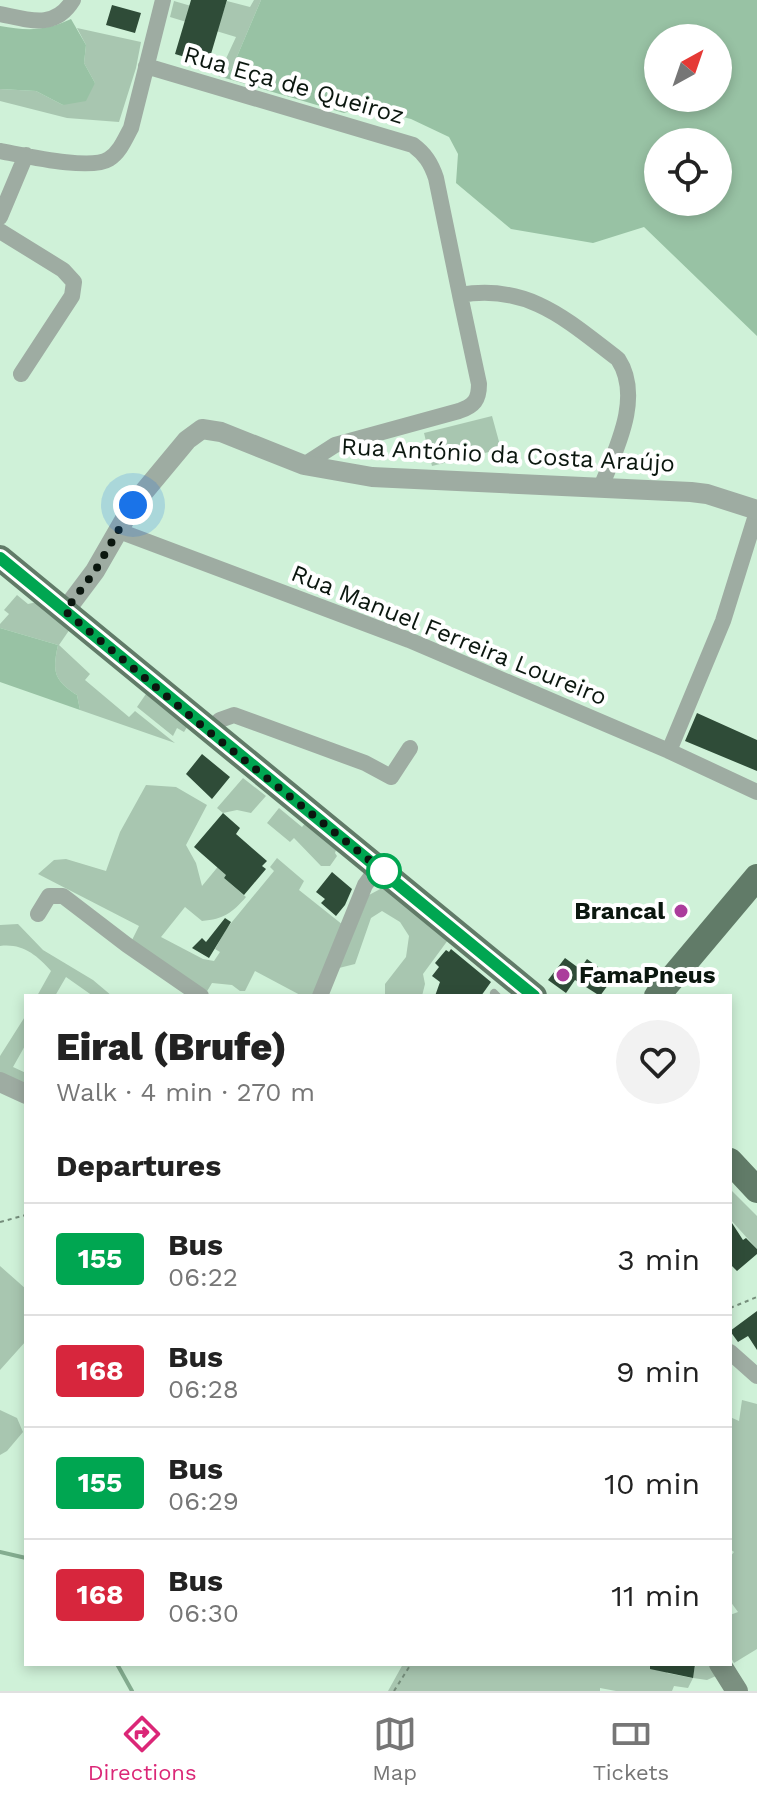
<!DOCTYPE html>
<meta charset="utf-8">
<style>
:root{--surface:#fff;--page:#f2f2f2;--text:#222;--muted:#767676;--line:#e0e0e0;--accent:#db2777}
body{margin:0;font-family:"Work Sans",sans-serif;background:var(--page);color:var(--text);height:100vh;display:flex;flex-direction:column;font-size:30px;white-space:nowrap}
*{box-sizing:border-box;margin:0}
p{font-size:26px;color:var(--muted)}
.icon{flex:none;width:44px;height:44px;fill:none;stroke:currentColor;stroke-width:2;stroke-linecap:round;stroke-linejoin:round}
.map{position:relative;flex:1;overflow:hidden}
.details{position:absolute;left:24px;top:994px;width:708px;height:672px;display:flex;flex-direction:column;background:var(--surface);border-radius:0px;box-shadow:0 4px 12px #0003}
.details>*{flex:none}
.badge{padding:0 16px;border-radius:6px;font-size:28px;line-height:52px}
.needle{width:52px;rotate:40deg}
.fabs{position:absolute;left:644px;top:24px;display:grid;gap:16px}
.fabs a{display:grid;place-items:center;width:88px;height:88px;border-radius:50%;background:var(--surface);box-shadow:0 4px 12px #0003;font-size:40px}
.you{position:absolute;width:40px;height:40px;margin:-20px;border:6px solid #fff;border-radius:50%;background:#1a73e8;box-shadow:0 0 0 12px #1a73e833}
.map>.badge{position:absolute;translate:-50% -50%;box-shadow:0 0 0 4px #fff}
h2{padding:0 32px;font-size:30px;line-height:72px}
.round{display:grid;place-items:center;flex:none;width:84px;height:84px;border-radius:42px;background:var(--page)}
.overview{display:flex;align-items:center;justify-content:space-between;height:136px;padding:0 32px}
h1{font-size:38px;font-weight:800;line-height:60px}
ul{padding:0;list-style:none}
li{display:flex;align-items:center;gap:24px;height:112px;padding:0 32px;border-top:2px solid var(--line)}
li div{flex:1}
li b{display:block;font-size:30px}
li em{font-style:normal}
li .badge{min-width:88px;font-weight:700;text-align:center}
.tab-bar{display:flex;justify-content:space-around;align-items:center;height:112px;border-top:2px solid var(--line);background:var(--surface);font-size:22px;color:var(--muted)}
.tab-bar a{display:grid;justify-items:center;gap:4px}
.tab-bar .active{color:var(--accent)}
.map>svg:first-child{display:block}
.green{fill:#a8c6b0}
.forest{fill:#98c2a4;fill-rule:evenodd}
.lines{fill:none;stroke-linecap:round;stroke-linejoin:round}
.stream{stroke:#83ac8f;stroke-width:4}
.building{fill:#2f4c38}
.path{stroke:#758d7b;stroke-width:2;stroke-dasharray:4 4;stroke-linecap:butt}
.service{stroke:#9eaca2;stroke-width:8}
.minor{stroke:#9eaca2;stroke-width:16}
.tertiary{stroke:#9eaca2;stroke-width:20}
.secondary{stroke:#7b9080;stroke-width:22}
.primary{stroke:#617b68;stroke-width:26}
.line-casing{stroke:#fff;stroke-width:18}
.line{stroke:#00a651;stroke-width:12}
.walk{stroke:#0b170f;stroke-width:8;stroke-dasharray:0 14.4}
.stop-dot{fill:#fff;stroke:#00a651;stroke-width:4}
.poi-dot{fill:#ab3d9c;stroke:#fff;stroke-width:3}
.labels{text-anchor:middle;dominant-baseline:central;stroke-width:8;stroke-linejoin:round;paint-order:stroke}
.street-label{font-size:24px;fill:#0b170f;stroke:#fff}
.poi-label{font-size:24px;font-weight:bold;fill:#0b170f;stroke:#fff;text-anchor:end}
</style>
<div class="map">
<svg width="757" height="1691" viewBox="0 0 757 1691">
<rect width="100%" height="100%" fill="#cff1d8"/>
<path class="green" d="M254 0H261L233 66 225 78 218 76 236 37 170 17 174 1 222 15 227 1 250 7Z
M77 28 141 42 136 68 119 122 67 118 0 101V89L36 91 63 105 95 83 84 63 86 45Z
M492 416 501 449 432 466 424 433Z
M17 595 28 604 37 602 70 629 59 645 90 674 85 680 129 717 135 711 175 743 80 710 77 695C54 680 52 672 58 645L0 628V624L9 614 4 610Z
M148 691 189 724 184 732 177 728 173 736 137 707Z
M243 778 266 796 251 813 237 810 223 813 217 808Z
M146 785 176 787 207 805 186 845 196 863 202 886 221 863 230 870 224 878 246 897C232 913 224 919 202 921L185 907 161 937 203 959 214 961 220 952 215 949 227 928 274 871 270 867 277 858 304 881 299 890 343 925 313 996H302L255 971 245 991H240L232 985 212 983 206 993 132 940 139 926 38 874 54 860 66 859 106 871 120 832Z
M279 808 302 827 307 821 337 847 335 853 337 856 330 866H321L294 838 290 842 267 823Z
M384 887 448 940 423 974 425 984 422 996H385V984L406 957 409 936 400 922 382 911 371 918 355 964 339 968 369 895Z
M18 924 43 950 93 980 112 996H93L66 977 55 996H37L51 971C37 955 22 943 0 946V925Z
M26 1015V1044L13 1067 26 1073V1087L0 1076V1056Z
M730 1189 757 1216V1249L730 1219Z
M0 1266 26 1289V1341L0 1370Z
M742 1400 757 1404V1649L734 1663 730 1656V1615L738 1612 730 1601V1557L734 1552 730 1549V1417L739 1421Z
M0 1410 17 1418 23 1432 7 1451 0 1455Z
M403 1664H668L667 1673 692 1678 696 1664H709L716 1676 707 1680 693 1678 688 1688 674 1686 672 1691H616L600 1688V1691H388Z"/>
<path class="forest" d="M261 0H757V336L644 227 593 243 511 229 456 183 458 154 449 137 411 119 363 107 344 113 225 78 233 66ZM718 38V98H658V38ZM718 142V202H658V142Z
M71 19 86 45 84 63 95 83 86 101 63 105 36 91 0 89V26C28 31 45 31 71 19Z
M0 628 58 645C52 672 54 680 77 695L80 710 0 682Z"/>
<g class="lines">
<path class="stream" d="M0 1552 26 1558
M117 1664 132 1691"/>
</g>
<path class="building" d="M191 0H227L208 64 175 54Z
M112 5 141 13 135 33 106 25Z
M697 713 757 740V771L685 741Z
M202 754 230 777 212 799 186 774Z
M223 813 240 828 236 834 267 861 262 866 266 869 244 895 224 878 226 875 194 847Z
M332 872 352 889 345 905 336 916 321 903 325 899 316 892Z
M225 918 231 922 209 958 192 948 202 938 206 942Z
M451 949 491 982 481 996H435L440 982 432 976 439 967 435 963 446 950 449 952Z
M565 958 580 969 587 959 613 978 600 996 575 980 566 993 548 980Z
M730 1220 743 1240 746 1238 757 1249V1254L737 1271 730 1264Z
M757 1311V1350L748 1336 738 1342 730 1331Z
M650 1664H690L695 1665 693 1678 650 1669Z"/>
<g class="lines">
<path class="path" d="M0 1222 26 1215
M730 1308 757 1297
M394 1691 411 1664"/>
<path class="service" d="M494 993 497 996"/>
<path class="minor" d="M0 14C29 20 55 30 73 0
M146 66 413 145C425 154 431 163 436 178L460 295
M0 151C23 155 90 171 109 159 120 152 125 139 131 128L163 0
M0 217 26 155
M0 231 63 270 74 282 72 296 21 374
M304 465 335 445 459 411C474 406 479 400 479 384L460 295C529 283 568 321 618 359 643 397 616 449 601 487
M119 531 409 640 669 751 757 792
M208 731 220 720 234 715 365 763 391 777 410 748
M669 751 723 621 757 512
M38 914 49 896H63L127 945 201 996
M320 996 365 885 378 867
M730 1352 757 1376"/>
<path class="tertiary" d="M65 611 95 571 133 505 187 440 202 429 221 432 304 465 372 477 691 492 707 494 757 510
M0 1082 26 1094"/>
<path class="secondary" d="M720 1664 737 1691"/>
<path class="primary" d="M0 558 534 996
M657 996 757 877
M730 1161 757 1190"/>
</g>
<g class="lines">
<defs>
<path id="line" d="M0 558 534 996"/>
</defs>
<use href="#line" class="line-casing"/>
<use href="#line" class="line"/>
<path class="walk" d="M133 505 95 571 65 611 208 731 388 875 384 871"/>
</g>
<circle class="stop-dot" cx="384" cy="871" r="16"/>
<g class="poi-dot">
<circle cx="681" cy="911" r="8"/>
<circle cx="563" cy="975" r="8"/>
</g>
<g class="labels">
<g class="street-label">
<text transform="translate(294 85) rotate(16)">Rua Eça de Queiroz</text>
<text transform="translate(508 455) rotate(3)">Rua António da Costa Araújo</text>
<text transform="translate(449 635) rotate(22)">Rua Manuel Ferreira Loureiro</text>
</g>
<g class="poi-label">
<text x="665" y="911">Brancal</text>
<text x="579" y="975" text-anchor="start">FamaPneus</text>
</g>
</g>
</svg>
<div class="fabs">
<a><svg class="needle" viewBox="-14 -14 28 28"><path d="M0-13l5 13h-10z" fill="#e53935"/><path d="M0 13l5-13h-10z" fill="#767676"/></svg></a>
<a><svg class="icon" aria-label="locate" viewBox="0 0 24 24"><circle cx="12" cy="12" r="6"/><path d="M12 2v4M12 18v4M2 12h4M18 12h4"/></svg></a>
</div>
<div class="you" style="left:133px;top:505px"></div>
<section class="details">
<div class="overview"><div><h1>Eiral (Brufe)</h1><p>Walk · 4 min · 270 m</p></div><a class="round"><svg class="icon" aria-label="heart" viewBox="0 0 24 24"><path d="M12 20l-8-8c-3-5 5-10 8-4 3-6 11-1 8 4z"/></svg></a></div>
<h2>Departures</h2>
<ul>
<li><span class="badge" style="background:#00a651;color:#fff">155</span><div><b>Bus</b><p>06:22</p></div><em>3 min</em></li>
<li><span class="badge" style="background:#d7263d;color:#fff">168</span><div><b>Bus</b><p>06:28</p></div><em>9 min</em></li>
<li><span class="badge" style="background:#00a651;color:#fff">155</span><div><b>Bus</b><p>06:29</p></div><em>10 min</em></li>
<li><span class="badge" style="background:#d7263d;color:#fff">168</span><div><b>Bus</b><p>06:30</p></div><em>11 min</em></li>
</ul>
</section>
</div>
<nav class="tab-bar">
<a class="active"><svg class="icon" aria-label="directions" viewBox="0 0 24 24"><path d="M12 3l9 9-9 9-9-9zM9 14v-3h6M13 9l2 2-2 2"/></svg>Directions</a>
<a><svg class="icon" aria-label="map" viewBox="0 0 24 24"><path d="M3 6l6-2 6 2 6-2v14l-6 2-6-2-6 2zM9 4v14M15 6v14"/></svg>Map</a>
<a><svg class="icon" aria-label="tickets" viewBox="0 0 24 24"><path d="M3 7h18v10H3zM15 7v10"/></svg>Tickets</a>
</nav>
